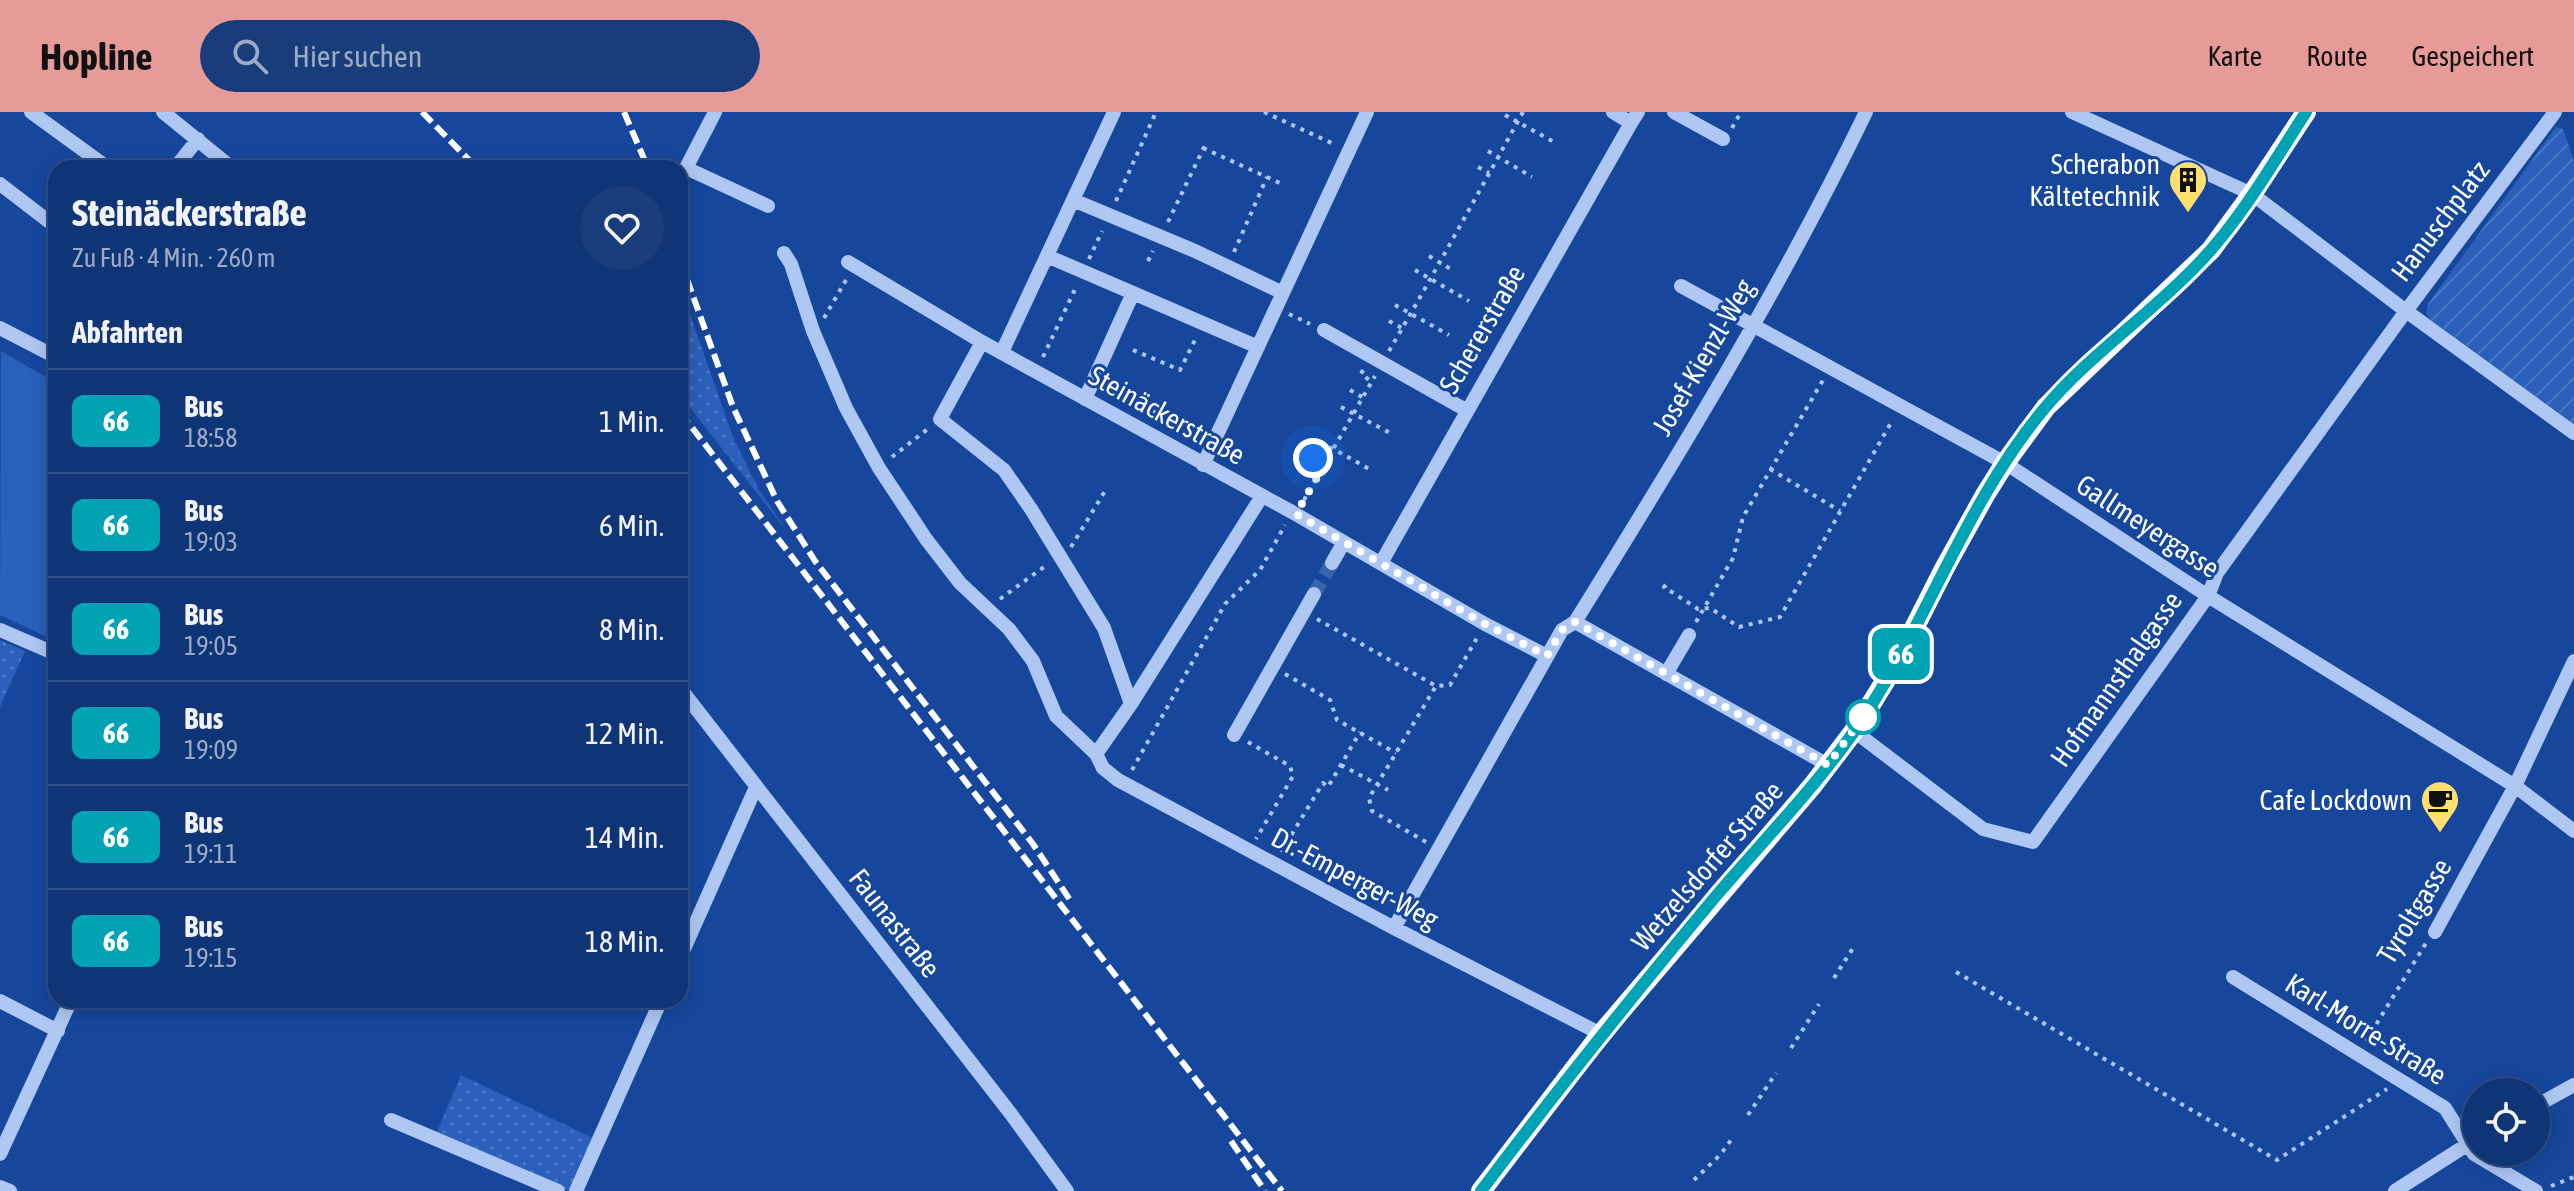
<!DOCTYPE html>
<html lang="de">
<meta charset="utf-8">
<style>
:root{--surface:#103576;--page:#193d7b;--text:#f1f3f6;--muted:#9cabc5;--line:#305088;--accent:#e69b98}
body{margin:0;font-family:"Asap Condensed",sans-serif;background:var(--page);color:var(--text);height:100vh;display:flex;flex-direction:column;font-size:30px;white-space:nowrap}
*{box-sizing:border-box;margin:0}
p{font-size:26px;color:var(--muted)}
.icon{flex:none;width:44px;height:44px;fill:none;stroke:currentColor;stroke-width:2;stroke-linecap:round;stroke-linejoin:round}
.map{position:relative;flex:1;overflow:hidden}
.sheet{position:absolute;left:48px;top:48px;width:640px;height:848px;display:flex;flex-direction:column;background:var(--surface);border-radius:24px;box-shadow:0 4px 20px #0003,0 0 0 2px var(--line)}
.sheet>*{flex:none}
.badge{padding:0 16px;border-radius:12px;font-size:28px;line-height:52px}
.tools{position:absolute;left:2462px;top:966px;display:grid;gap:16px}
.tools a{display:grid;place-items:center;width:88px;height:88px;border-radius:50%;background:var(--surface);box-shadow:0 4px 20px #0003,0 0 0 2px var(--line);font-size:40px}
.you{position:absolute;width:40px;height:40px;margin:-20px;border:6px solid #fff;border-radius:50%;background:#1a73e8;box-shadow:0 0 0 12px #1a73e833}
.map>.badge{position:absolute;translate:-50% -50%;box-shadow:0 0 0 4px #fff}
h2{padding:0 24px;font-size:30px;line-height:72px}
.round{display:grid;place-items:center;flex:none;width:84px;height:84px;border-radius:42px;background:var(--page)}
.headline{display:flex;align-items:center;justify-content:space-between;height:136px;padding:0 24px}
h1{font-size:38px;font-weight:700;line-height:60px}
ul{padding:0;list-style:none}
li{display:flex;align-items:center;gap:24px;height:104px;padding:0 24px;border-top:2px solid var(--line)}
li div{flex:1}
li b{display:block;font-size:30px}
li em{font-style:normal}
li .badge{min-width:88px;font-weight:700;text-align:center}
header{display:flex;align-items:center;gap:48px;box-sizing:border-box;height:112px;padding:0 40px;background:var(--accent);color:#111}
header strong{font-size:38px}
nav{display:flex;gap:44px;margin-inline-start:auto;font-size:28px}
.search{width:560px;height:72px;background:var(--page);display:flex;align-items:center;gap:20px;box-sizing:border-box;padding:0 28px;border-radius:44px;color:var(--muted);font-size:30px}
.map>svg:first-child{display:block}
.grass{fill:url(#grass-dots)}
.park{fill:#2a60bb}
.garden{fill:url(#garden-furrows)}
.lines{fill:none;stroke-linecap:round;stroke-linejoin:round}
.minor-tunnel{stroke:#3963ac;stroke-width:14;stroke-dasharray:14 7;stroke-linecap:butt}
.path{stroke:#aec8f3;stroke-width:4;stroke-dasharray:4 6;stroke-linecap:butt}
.minor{stroke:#aec8f3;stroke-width:14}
.major{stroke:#f9fbff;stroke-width:20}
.rail{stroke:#fff;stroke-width:6;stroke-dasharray:14 6;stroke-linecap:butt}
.line-casing{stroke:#fff;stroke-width:18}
.line{stroke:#00a3b4;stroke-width:12}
.walk{stroke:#fff;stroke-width:8;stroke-dasharray:0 14.4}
.stop-dot{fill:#fff;stroke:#00a3b4;stroke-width:4}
.labels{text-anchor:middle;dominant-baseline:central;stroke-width:6;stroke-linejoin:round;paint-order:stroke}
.poi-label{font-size:28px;fill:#fff;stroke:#16479d;text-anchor:end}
.street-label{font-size:28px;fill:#fff;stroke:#16479d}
</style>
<header>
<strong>Hopline</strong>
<div class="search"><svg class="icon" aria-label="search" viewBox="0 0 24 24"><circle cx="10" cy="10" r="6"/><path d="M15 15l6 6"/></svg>Hier suchen</div>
<nav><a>Karte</a><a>Route</a><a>Gespeichert</a></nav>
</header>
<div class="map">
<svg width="2574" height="1079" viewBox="0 0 2574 1079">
<defs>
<pattern id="grass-dots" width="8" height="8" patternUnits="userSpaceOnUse" patternTransform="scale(2)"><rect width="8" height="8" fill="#2a60bb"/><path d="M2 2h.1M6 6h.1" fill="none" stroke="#4a78c5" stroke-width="1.8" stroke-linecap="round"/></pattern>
<pattern id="garden-furrows" width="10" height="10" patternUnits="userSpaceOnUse" patternTransform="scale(2)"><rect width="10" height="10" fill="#2a60bb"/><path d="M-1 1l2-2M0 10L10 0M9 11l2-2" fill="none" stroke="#4a78c5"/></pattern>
</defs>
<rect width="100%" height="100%" fill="#16479d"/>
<path class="grass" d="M680 174 733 325 758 376 786 418 680 283Z
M0 528 25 539 0 595Z
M461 963 593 1026 569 1079 436 1022Z"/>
<path class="park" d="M1 239 56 271V529L0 503Z"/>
<path class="garden" d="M2556 15 2563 17 2574 49V312L2430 207 2426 201 2428 192Z"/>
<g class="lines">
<path class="minor-tunnel" d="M1314 482 1332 451"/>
<path class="path" d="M1264 0 1336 33
M1505 3 1554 30
M1732 16 1741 0
M1203 36 1282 72
M1488 39 1532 65
M1478 55 1489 61
M1116 89 1156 0
M1168 110 1207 29
M1234 140 1267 65
M1429 144 1454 159
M1089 147 1102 119
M1148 149 1153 139
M1415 158 1469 189
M1395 193 1449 223
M1289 202 1310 212
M824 206 846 168
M1389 209 1402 216
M1133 238 1180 258 1197 224
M1389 239C1435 160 1479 80 1523 0
M1043 245 1077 173
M1363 258 1361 262 1372 270
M1111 273 1139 293 1202 322
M1350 278 1362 285
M1341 295 1392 322
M1321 330 1371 358
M892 345 929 316
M1313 346 1324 353
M1770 357 1840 399
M1304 388 1375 264
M1071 435 1105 379
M1666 473 1664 475 1698 497 1710 496 1739 515 1780 505 1892 309
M1000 487 1048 452
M1317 507 1436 574 1450 573 1478 524
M1696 510 1733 446 1743 405 1823 268
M1285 562 1330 588 1337 608 1396 641
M1248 630 1290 654 1293 664 1256 727
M1341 653 1388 678
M1132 658 1225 492 1260 458 1285 413
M1426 730 1372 699 1369 686 1436 574
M1281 740 1323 671 1328 675 1360 620
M1956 860 2277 1048 2387 977
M1834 866 1853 836
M2366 929 2426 831
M1791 936 1819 892
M1748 1003 1776 961
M1694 1068 1721 1042 1731 1028
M2551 1074 2574 1065"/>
<path class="minor" d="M31 0 108 56
M163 0 232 56
M715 0 686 56 768 94
M1613 0 1631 11 1638 0
M1674 0 1723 27
M2555 0 2406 199 2574 321
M175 56 198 27
M0 72 56 115
M1073 88 1195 139 1283 181
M784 141 791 152 813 219 846 296 879 356 926 427 960 471 1009 517 1033 549 1056 604 1096 642 1103 656 1118 668 1394 816 1601 922
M1047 144 1133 181 1085 287
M848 150 982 230 1292 400 1485 512 1547 544
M1681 174 2005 351 2208 484 2515 674 2574 719
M1133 181 1258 235
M0 216 56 245
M1324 218 1466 298
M982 230 940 307 1004 358 1031 397 1104 516 1131 592 1096 642
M1002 240 1114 0
M1203 353 1367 0
M1332 451 1344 430
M1381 451 1631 11
M1575 510C1678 344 1781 176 1866 0
M0 518 56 542
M1666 562 1689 523
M680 576 1011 1002 1067 1079
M1131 592 1262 384
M1854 619 1983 717 2033 730 2208 484 2217 461 2406 199 2252 82 2072 0
M1234 623 1314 482
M1394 816 1562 518 1575 510 1828 653
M2435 820 2515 674 2574 549
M680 846 756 675
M2233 865 2445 996 2474 1042 2536 1079
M0 889 58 919
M2536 994 2574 973
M391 1008 558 1079
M0 1042 71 888
M0 1075 10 1079
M576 1079 661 888
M2395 1079 2476 1027"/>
<path class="major" d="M1481 1079 1601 922 1813 673 1854 619 1897 550 1944 457 1985 383 2005 351 2046 295 2211 138 2252 82 2306 0"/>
<path class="rail" d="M422 0 477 56
M624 0 648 56
M680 148 733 295 777 389 815 449 1033 732 1072 791
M680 300 1282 1079
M1231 1029 1265 1079"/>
</g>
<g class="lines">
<defs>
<path id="line" d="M1481 1079C1557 978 1635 881 1716 784 1762 730 1812 679 1853 621 1925 518 1963 394 2044 297 2089 243 2151 202 2199 151 2241 107 2273 51 2306 0"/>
</defs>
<use href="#line" class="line-casing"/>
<use href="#line" class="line"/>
<path class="walk" d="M1313 346 1324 353 1296 402 1485 512 1547 544 1562 518 1575 510 1828 653 1863 605"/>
</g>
<defs>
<symbol id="building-pin" viewBox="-11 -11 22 30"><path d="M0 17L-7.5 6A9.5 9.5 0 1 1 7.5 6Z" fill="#ffe06f" stroke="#16479d"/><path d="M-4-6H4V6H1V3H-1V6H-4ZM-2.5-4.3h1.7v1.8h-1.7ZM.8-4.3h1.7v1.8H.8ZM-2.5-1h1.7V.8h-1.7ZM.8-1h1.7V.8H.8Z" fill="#111"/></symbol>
<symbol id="cafe-pin" viewBox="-11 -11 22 30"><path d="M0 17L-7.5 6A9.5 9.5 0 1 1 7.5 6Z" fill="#ffe06f" stroke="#16479d"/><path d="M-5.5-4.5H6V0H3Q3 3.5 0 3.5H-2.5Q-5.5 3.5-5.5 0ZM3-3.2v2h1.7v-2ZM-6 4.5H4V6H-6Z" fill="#111"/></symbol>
</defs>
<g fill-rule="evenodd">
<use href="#building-pin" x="2166" y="46" width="44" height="60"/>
<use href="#cafe-pin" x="2418" y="666" width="44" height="60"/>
</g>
<circle class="stop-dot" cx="1863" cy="605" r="16"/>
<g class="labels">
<g class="poi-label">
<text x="2160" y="52">Scherabon<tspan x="2160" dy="32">Kältetechnik</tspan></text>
<text x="2412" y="688">Cafe Lockdown</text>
</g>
<g class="street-label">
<text transform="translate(2440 109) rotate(-53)">Hanuschplatz</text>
<text transform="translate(1482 217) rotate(-60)">Schererstraße</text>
<text transform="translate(1703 245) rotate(-60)">Josef-Kienzl-Weg</text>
<text transform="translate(1167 303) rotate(29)">Steinäckerstraße</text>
<text transform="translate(2148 414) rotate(33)">Gallmeyergasse</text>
<text transform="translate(2116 567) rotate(-55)">Hofmannsthalgasse</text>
<text transform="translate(1707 754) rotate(-49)">Wetzelsdorfer Straße</text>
<text transform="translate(1355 766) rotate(28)">Dr.-Emperger-Weg</text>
<text transform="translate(2414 799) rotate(-59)">Tyroltgasse</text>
<text transform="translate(895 811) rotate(52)">Faunastraße</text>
<text transform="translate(2366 917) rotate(32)">Karl-Morre-Straße</text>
</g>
</g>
</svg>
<div class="tools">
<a><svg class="icon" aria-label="locate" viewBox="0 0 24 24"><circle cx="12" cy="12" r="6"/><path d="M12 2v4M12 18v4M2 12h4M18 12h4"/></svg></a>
</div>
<div class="you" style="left:1313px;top:346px"></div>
<b class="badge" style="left:1901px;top:542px;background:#00a3b4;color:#fff">66</b>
<section class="sheet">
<div class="headline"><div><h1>Steinäckerstraße</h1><p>Zu Fuß · 4 Min. · 260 m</p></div><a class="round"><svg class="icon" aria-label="heart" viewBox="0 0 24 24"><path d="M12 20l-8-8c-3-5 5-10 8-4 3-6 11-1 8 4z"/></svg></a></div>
<h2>Abfahrten</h2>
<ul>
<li><span class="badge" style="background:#00a3b4;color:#fff">66</span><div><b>Bus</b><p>18:58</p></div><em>1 Min.</em></li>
<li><span class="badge" style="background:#00a3b4;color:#fff">66</span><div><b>Bus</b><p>19:03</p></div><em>6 Min.</em></li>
<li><span class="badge" style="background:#00a3b4;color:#fff">66</span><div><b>Bus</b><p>19:05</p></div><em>8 Min.</em></li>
<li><span class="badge" style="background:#00a3b4;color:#fff">66</span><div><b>Bus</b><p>19:09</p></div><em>12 Min.</em></li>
<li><span class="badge" style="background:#00a3b4;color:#fff">66</span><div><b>Bus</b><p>19:11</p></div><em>14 Min.</em></li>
<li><span class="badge" style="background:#00a3b4;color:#fff">66</span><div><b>Bus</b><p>19:15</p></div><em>18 Min.</em></li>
</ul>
</section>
</div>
